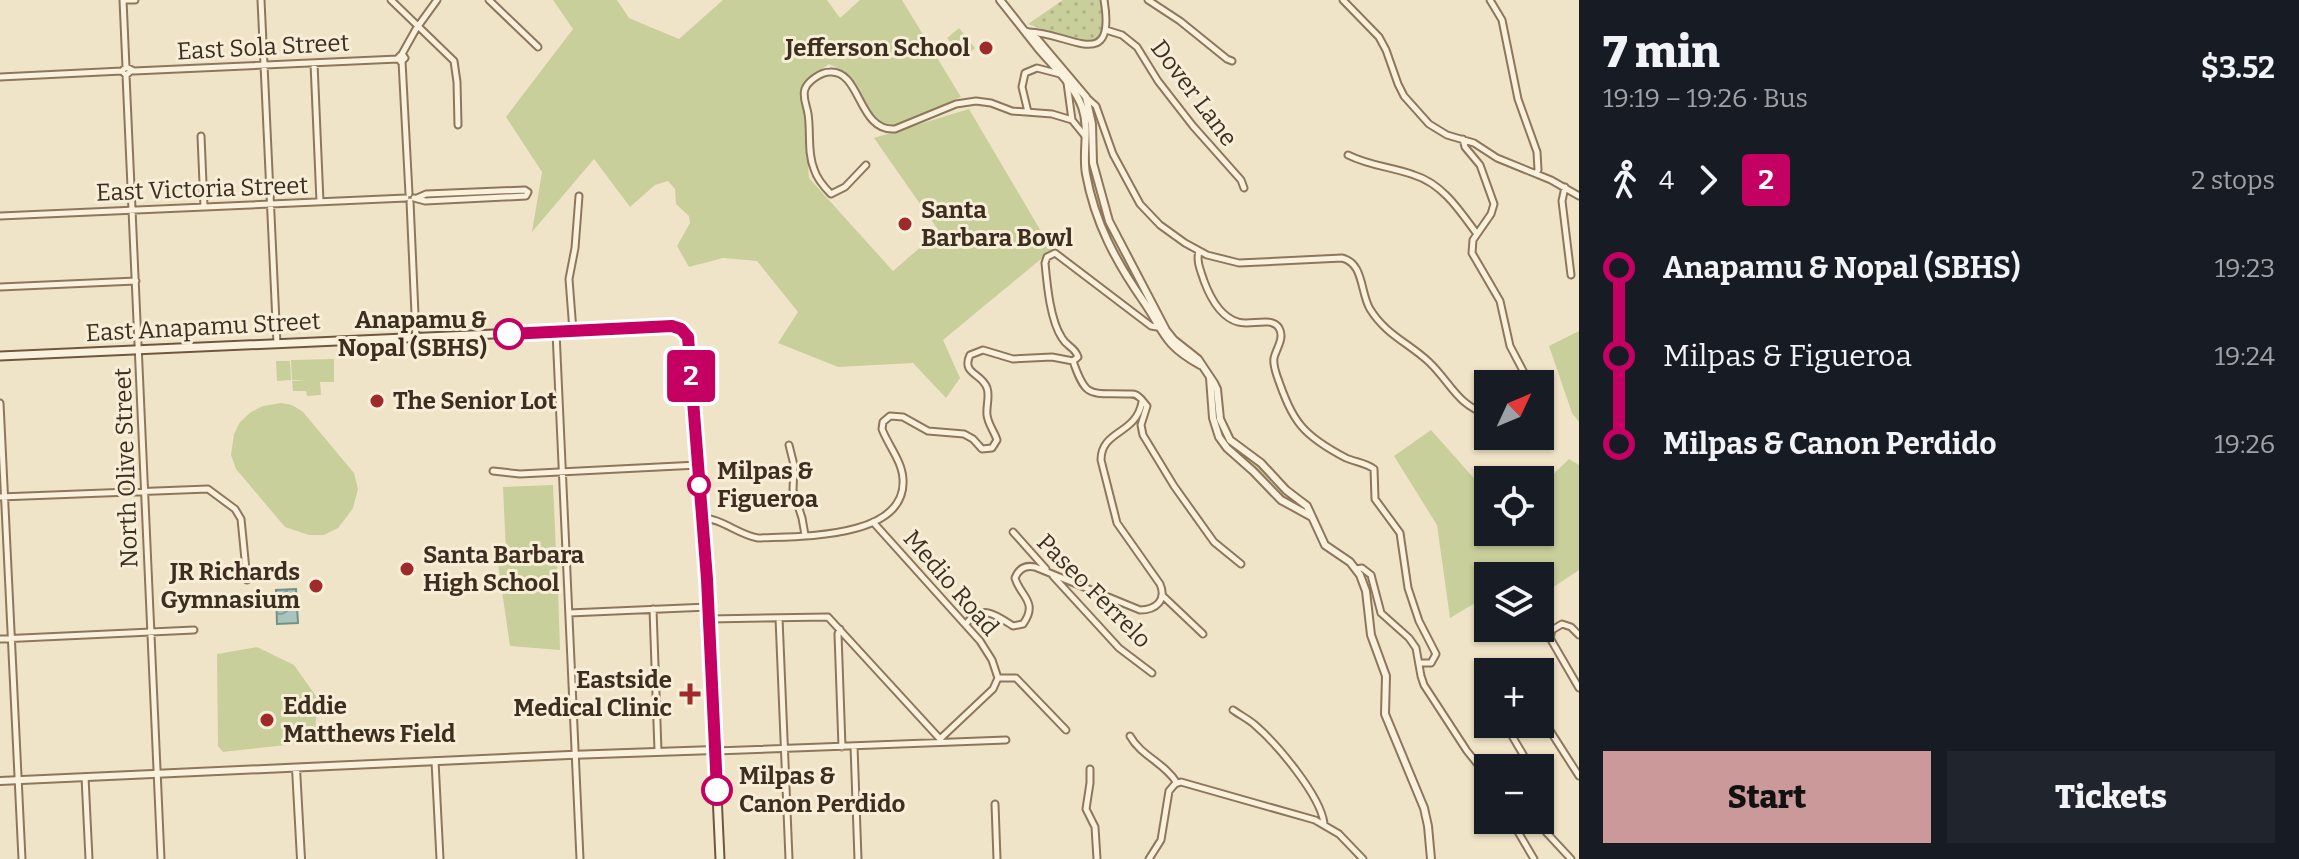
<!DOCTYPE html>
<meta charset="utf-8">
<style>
:root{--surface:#171b24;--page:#20242c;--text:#f1f3f6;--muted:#9ea1a6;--accent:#cc999b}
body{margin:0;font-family:Bitter,serif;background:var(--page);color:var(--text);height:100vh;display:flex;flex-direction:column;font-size:30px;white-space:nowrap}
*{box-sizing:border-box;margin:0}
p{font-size:26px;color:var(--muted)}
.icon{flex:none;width:44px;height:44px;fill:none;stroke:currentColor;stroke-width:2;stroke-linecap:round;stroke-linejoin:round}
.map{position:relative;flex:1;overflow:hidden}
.panel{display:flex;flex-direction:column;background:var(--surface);width:720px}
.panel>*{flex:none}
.badge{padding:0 16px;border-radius:6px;font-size:28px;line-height:52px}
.needle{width:52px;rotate:46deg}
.tools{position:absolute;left:1474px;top:370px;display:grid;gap:16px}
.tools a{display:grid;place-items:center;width:80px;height:80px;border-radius:0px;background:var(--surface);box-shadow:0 2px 6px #0004;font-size:40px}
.map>.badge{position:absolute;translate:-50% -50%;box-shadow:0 0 0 4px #fff}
.legs{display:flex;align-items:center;gap:12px;height:88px;padding:0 24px;font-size:26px}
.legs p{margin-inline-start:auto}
.summary{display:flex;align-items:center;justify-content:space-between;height:136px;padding:0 24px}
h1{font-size:44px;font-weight:800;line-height:60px}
.action{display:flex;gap:16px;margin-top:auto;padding:16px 24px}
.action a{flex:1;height:92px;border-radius:0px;background:var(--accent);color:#111;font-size:32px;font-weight:800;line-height:92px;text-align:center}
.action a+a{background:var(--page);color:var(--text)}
ul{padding:0 24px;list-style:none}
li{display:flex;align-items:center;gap:28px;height:88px;font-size:30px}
li i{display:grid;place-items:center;width:12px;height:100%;margin:0 10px;background:currentColor}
li i::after{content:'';width:20px;height:20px;margin:-10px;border:6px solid;border-radius:50%;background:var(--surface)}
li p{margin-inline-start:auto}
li:first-child i{background:linear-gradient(#0000 50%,currentColor 0)}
li:last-child i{background:linear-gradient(currentColor 50%,#0000 0)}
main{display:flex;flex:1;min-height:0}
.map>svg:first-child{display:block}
.grass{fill:#c9cf9b}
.park{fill:url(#park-dots)}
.water{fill:url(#water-waves);stroke:#6f938a;stroke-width:2}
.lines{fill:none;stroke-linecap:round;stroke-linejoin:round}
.minor-casing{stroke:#8d765c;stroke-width:9}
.tertiary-casing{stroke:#8d765c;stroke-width:10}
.secondary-casing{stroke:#6f573f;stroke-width:11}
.minor{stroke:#faf1dc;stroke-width:5}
.tertiary{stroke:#faf1dc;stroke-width:6}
.secondary{stroke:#faf1dc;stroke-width:7}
.line-1-casing{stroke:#fff;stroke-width:18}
.line-1{stroke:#c40063;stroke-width:12}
.poi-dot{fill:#9e2a2b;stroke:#f7eed8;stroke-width:3}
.stop-1-dot{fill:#fff;stroke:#c40063;stroke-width:4}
.labels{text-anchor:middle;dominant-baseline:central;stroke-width:6;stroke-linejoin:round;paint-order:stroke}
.street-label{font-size:24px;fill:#3d2e20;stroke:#f7eed8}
.poi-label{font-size:24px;font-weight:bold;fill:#3d2e20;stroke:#f7eed8;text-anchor:start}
.stop-label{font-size:24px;font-weight:bold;fill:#3d2e20;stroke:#f7eed8;text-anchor:start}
</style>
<main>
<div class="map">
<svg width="1579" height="859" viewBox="0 0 1579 859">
<defs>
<pattern id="park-dots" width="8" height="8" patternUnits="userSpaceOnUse" patternTransform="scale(2)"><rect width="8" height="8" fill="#c9cf9b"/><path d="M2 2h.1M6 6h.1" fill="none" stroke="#aeb285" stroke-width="1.8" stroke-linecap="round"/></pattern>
<pattern id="water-waves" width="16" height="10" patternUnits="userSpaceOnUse" patternTransform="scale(2)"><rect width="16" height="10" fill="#a9c4bc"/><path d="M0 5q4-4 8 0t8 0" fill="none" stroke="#8ba098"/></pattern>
</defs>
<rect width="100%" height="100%" fill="#f0e4c8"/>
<path class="grass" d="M553 0H617L629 18 679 39 723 0H827L840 18 860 0H902L961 97 895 126C863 126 865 92 847 74 843 70 835 67 829 64L802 84 809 178 893 271 939 231 874 138 969 109 1052 250 943 340 960 378 946 398 913 363 838 367 778 343 798 312 757 261 723 258 689 267 677 246 690 223 689 216 676 204 675 189 668 181 655 185 630 207 594 159 532 232 542 172 506 117 573 29Z
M959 28 975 48 964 57 947 38Z
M1087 116H1089L1090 160 1107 223 1129 270 1150 307 1127 277 1100 219 1087 171Z
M1579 331V422L1572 413 1549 346Z
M334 359V382H320L321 395 307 396 306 391H293L292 381 306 380H292L291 360Z
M276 361H290L291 380 277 381Z
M1213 389 1215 391 1217 418 1226 438 1238 450 1261 468 1282 492 1304 508 1286 501 1227 446 1215 422Z
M281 403 292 405 303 412 354 473 358 489 353 508 345 519 338 528 324 535H309L285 527 236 469 231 455 234 434 240 422 251 412 263 406Z
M1431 430 1488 494V532H1540V487L1569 459 1579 465V570L1540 596V576H1488V608L1482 599 1450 618 1437 525 1394 456Z
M553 485 556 550 506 552 503 487Z
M557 560 560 650 510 646 498 564Z
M257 647 294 665 318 699 314 742 223 752 218 746 217 654Z"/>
<path class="park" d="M1063 0H1101C1114 68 1065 37 1028 24Z"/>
<path class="water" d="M296 589 298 623 277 624 276 590Z"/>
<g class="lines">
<defs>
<path id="minor" d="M123 0 126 67
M123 0H135
M261 0 277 344
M391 0 454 61 457 82 458 125
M489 0 538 47
M1148 0 1180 21 1227 59 1232 61
M1343 0 1379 37 1386 50 1398 84 1404 96 1429 124 1447 135 1474 143 1497 158 1551 180 1579 196
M1490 0 1502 20 1518 99 1537 152 1538 170 1536 174
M1106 30 1122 35 1137 47 1158 81 1193 126 1241 180 1244 188
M1028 32C1066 31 1117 76 1104 0
M402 54 416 29 437 0
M402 54 405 58 401 62 398 58Z
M402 61 409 194
M314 63 320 202
M131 71 126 75 122 71 126 67 134 71 398 59
M126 75 161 859
M0 77 122 71
M1067 83 1072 120 1085 136
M1086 97 1096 106 1113 154 1140 204 1160 225 1185 243 1207 255 1239 263 1342 258C1364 263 1360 292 1370 309 1386 335 1409 343 1429 362 1451 383 1456 404 1488 415
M1028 112 1022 87 1025 73 1037 68 1060 74
M201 136 204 207
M1463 139 1465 147 1480 165 1494 204 1491 214 1473 240 1472 253 1500 301 1510 346 1530 384
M1348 155C1370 166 1392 167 1414 175 1443 184 1460 211 1477 234
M866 165 845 187 831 194C824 187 817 179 814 169 807 152 811 132 808 114 807 106 802 97 805 89 808 81 821 72 830 72 861 70 858 132 895 129L956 104 976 101 991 103 1012 111 1052 114 1072 120
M1565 187 1562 201 1571 275
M414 198 425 201 526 196 528 192 525 190 426 194 417 198
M410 201 416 337
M0 216 406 198
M1199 251C1196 262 1201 271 1204 281 1210 297 1220 317 1238 322 1250 326 1272 316 1279 328 1285 338 1276 349 1274 358 1273 364 1275 370 1277 376 1293 422 1302 435 1346 458 1355 462 1366 463 1374 469L1375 499 1400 533 1408 588 1419 621 1436 654 1431 663H1419
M0 287 136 281
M573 331 569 279 575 248 579 196
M556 332 580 859
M1073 361C1086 399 1090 393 1126 394 1132 394 1135 393 1139 397 1142 399 1144 403 1147 406L1141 425 1143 435 1174 486 1214 542 1241 564
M0 403 22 859
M789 445 794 465 793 490 802 518 805 535
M493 471 520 474 698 465
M0 497 208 489 235 509 241 519 247 580
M702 518C721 518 739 535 758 538 797 536 907 540 903 479 902 461 888 445 882 429L883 422 890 416 903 417 928 431 964 434 973 439 982 449 992 448 997 440C994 431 988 424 987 415 986 406 990 396 987 388 982 373 961 374 970 355L983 350 1013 359 1052 357 1073 361 1078 357C1075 347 1067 347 1062 338 1050 320 1047 284 1045 263L1047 257 1055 253 1151 326 1157 327
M873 522 980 641 992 660 998 678
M1013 532 1046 569
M1356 569 1362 568 1371 575 1381 613 1409 638 1416 648 1421 676 1424 685 1467 751 1488 777
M1053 576 1119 648 1152 673
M1163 596 1203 634
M653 609 658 751
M569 613 708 607
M779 618 789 859
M709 619 828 617 940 739
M966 624C981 603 996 615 1013 626L1023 624C1039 602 1020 596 1015 578 1019 568 1026 565 1035 567L1140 610C1156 610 1167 600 1160 584L1117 523 1101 460C1101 430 1136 435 1142 402
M840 629 838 634 842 747
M1579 635 1571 627 1562 624 1552 630 1550 638 1579 688
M0 639 194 630
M998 678H1016L1066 730
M573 686 656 682
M1233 710C1240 715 1248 719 1255 725 1277 744 1320 795 1324 823
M1540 715 1579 776
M1505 724 1531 768
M1130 736C1141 756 1165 763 1177 783
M940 739 993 689 998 678
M854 746 858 859
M715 751 1006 740
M435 761 440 859
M1090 769V783L1086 809 1095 827 1097 859
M85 777 89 859
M995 804 997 859
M1511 820 1534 859
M1539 820 1545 831 1571 859
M1149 859 1161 840 1169 791 1175 784 1181 782 1315 820 1339 834 1363 859"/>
<path id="tertiary" d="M1000 0C1013 16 1025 32 1038 48 1053 66 1074 85 1082 107 1090 129 1082 152 1086 174 1095 223 1116 262 1144 302 1165 333 1163 344 1200 365
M1027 32 1037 39 1086 97 1092 124 1093 163 1109 221 1166 330 1174 340 1198 359 1214 383 1217 389 1220 419 1230 440 1261 463 1286 490 1307 506 1325 545 1350 562 1360 575 1366 591 1371 635 1386 676 1385 714 1424 808 1428 826 1431 859
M1210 378 1213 418 1219 437 1227 448 1253 471 1281 500 1312 517
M296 768 301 859
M0 781 569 755 714 750"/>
<path id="secondary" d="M0 356 605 329 672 326 681 329 688 340 707 579 720 859"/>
</defs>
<use href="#minor" class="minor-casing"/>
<use href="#tertiary" class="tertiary-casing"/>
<use href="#secondary" class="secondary-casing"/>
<use href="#minor" class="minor"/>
<use href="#tertiary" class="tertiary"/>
<use href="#secondary" class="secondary"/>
</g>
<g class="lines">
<defs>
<path id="line-1" d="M509 334 672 326 681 329 688 337 707 579 717 790"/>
</defs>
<use href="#line-1" class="line-1-casing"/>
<use href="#line-1" class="line-1"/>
</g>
<g class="poi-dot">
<circle cx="986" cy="48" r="8"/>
<circle cx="905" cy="224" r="8"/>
<circle cx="377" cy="401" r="8"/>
<circle cx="407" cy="569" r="8"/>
<circle cx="316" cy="586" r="8"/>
<path d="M686 682h8v8h8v8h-8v8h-8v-8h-8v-8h8z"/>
<circle cx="267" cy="720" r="8"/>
</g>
<g class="stop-1-dot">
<circle cx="509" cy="334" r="14"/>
<circle cx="699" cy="485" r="10"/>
<circle cx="717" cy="790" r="14"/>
</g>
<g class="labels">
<g class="street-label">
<text transform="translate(263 47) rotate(-3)">East Sola Street</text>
<text transform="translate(1194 93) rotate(53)">Dover Lane</text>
<text transform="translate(202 189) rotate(-2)">East Victoria Street</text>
<text transform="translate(203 327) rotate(-3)">East Anapamu Street</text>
<text transform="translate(126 468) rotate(-92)">North Olive Street</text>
<text transform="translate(951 583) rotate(49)">Medio Road</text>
<text transform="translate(1094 591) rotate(45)">Paseo Ferrelo</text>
</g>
<g class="poi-label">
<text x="970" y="48" text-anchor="end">Jefferson School</text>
<text x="921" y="210">Santa<tspan x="921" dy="28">Barbara Bowl</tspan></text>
<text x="393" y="401">The Senior Lot</text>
<text x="423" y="555">Santa Barbara<tspan x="423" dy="28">High School</tspan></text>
<text x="300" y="572" text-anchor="end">JR Richards<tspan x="300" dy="28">Gymnasium</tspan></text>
<text x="672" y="680" text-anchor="end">Eastside<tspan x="672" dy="28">Medical Clinic</tspan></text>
<text x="283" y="706">Eddie<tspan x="283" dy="28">Matthews Field</tspan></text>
</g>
<g class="stop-label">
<text x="487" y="320" text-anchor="end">Anapamu &amp;<tspan x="487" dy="28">Nopal (SBHS)</tspan></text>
<text x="717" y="471">Milpas &amp;<tspan x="717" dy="28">Figueroa</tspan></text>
<text x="739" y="776">Milpas &amp;<tspan x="739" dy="28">Canon Perdido</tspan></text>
</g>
</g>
</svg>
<div class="tools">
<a><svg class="needle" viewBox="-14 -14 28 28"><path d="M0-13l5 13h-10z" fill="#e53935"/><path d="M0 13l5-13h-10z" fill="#9ea1a6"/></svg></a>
<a><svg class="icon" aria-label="locate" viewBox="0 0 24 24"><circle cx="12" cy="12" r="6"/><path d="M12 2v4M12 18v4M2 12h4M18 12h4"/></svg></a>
<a><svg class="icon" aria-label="layers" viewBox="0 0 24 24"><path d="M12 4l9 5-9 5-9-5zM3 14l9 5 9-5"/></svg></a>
<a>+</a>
<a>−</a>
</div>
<b class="badge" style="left:691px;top:376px;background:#c40063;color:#fff">2</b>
</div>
<section class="panel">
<div class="summary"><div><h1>7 min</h1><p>19:19 – 19:26 · Bus</p></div><b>$3.52</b></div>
<div class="legs"><svg class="icon" aria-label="walk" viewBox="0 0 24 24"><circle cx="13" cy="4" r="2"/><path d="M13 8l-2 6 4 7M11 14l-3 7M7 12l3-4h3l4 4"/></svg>4<svg class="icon" aria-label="forward" viewBox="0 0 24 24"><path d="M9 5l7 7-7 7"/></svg><b class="badge" style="background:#c40063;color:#fff">2</b><p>2 stops</p></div>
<ul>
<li><i style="color:#c40063"></i><b>Anapamu &amp; Nopal (SBHS)</b><p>19:23</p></li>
<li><i style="color:#c40063"></i><span>Milpas &amp; Figueroa</span><p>19:24</p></li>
<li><i style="color:#c40063"></i><b>Milpas &amp; Canon Perdido</b><p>19:26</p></li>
</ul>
<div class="action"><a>Start</a><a>Tickets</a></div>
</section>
</main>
